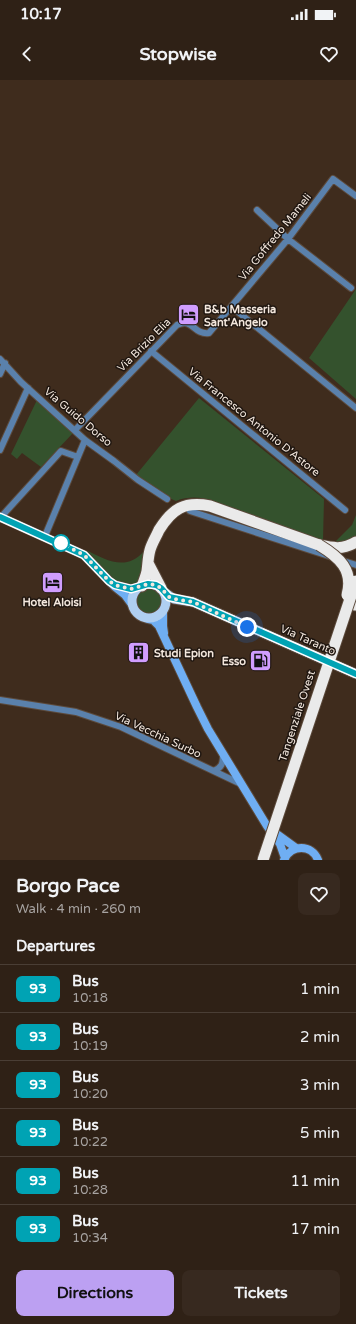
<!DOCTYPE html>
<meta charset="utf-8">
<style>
:root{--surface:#2f2116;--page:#37291f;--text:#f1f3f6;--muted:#a7a3a1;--line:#4a3e35;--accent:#bca0f2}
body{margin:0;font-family:"Varela Round",sans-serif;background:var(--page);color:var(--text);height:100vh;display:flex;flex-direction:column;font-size:15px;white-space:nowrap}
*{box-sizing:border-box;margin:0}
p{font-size:13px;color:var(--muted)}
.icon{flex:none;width:22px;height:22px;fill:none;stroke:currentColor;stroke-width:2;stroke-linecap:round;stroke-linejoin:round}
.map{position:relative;height:780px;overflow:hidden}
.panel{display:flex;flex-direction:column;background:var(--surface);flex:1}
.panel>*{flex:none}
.badge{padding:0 8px;border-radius:6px;font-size:14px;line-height:26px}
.you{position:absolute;width:20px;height:20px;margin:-10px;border:3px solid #fff;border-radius:50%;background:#1a73e8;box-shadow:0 0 0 6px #1a73e833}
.map>.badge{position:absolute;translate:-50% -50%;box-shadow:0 0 0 2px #fff}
h2{padding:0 16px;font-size:15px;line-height:36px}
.round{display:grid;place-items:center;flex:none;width:42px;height:42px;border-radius:8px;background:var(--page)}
.headline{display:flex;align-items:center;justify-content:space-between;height:68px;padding:0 16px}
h1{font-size:19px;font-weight:700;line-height:30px}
.action{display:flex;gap:8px;margin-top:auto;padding:8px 16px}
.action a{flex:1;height:46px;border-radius:8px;background:var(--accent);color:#111;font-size:16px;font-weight:700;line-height:46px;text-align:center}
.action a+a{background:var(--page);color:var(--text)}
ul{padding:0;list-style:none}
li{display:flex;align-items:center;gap:12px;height:48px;padding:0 16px;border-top:1px solid var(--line)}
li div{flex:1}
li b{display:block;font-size:15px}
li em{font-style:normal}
li .badge{min-width:44px;font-weight:700;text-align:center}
.status{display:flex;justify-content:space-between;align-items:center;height:28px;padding:0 20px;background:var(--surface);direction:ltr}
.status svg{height:11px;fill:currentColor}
header{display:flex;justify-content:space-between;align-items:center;height:52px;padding:0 16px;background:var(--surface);font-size:18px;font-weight:700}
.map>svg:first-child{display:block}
.green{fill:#34522d}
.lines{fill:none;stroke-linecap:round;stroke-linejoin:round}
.street-casing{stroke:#5c4a3c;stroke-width:8}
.secondary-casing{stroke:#5c4a3c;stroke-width:10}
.primary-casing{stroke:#5c4a3c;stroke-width:11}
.highway-casing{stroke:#5c4a3c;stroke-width:13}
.street{stroke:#5a81ac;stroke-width:6}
.secondary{stroke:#6faef3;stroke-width:8}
.primary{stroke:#afcff2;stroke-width:9}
.highway{stroke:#eaeaea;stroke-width:11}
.highway-bridge-casing{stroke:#5c4a3c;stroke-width:13;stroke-linecap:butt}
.highway-bridge{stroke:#eaeaea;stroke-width:11}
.line-casing{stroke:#fff;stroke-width:9}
.line{stroke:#00a3b4;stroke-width:6}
.walk{stroke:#f4e8de;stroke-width:4;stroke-dasharray:0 7.2}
.stop-dot{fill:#fff;stroke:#00a3b4;stroke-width:2}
.labels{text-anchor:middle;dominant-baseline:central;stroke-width:3;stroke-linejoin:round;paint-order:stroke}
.street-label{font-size:11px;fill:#f4e8de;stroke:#1f1610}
.poi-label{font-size:11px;font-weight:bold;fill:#f4e8de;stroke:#1f1610;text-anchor:start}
</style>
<div class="status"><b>10:17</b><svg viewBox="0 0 49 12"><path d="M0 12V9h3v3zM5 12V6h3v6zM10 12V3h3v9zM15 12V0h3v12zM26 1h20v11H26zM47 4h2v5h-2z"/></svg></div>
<header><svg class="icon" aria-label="back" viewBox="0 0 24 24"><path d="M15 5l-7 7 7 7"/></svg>Stopwise<svg class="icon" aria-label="heart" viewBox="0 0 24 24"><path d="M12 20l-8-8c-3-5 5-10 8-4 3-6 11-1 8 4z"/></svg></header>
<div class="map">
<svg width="356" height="780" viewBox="0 0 356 780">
<rect width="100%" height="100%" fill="#3f2c1d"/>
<path class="green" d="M356 209V319L309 278Z
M199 318 324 419 323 461 214 421C201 417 189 416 176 421L169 418 136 395Z
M37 320 73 353 41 387 22 373 17 379 11 374Z
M356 435V458L353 460 333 464 352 445Z
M86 470C106 480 126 492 144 471L141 501 134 505 117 504 109 496 98 483Z
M136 522a13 13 0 1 1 26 0a13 13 0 1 1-26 0Z"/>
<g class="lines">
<defs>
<path id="street" d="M257 130 288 159 351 208
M232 227 356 328
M151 271 345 430
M0 279 21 302 85 360 114 381 138 400 167 419
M0 294 5 283
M75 350 177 245C193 237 193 255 209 253L288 159 333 99 356 116
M0 370 28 308
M190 431 332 477
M1 437 61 371 78 377
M45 456 85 360
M340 480 356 485
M0 620 76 632 121 647 241 704
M214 691C222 687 223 684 223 675"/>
<path id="secondary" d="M0 437 84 475 115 507 125 515 133 526
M116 505 131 509 139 507
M163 532V546L164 553
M148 539 153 540 159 546 197 627 208 649 267 746 280 764 285 778
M274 752 296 768
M284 780C291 764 312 764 318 780"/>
<path id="primary" d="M132 521a17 17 0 1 1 34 0a17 17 0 1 1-34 0Z
M164 512 174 519 193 522 356 594"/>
<path id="highway" d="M148 483 161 508
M142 506C144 501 146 496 147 491 148 484 148 477 150 470 152 463 156 457 159 450 172 429 184 421 210 426L319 465C333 468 343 470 356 462
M355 525H356"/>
</defs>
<use href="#street" class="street-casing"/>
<use href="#secondary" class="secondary-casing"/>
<use href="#primary" class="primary-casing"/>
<use href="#highway" class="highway-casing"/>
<use href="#street" class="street"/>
<use href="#secondary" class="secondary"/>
<use href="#primary" class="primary"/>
<use href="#highway" class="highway"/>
<defs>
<path id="highway-bridge" d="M319 465C339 477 354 490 347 515
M263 780 356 501"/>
</defs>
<use href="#highway-bridge" class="highway-bridge-casing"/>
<use href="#highway-bridge" class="highway-bridge"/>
</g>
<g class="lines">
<defs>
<path id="line" d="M0 437 84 475 109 501 115 505 131 509 148 504 156 505 161 508 169 517 193 522 356 594"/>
</defs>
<use href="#line" class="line-casing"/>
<use href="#line" class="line"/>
<path class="walk" d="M61 463 84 475 109 501 115 505 131 509 148 504 156 505 161 508 169 517 174 519 193 522 247 547"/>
</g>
<defs>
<symbol id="hotel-square" viewBox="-11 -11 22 22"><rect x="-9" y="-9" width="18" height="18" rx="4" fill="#d09dfe" stroke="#1f1610"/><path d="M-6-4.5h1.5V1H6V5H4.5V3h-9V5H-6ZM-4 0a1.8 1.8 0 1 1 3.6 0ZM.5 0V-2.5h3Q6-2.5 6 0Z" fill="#111"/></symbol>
<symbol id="building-square" viewBox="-11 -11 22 22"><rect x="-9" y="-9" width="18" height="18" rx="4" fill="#d09dfe" stroke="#1f1610"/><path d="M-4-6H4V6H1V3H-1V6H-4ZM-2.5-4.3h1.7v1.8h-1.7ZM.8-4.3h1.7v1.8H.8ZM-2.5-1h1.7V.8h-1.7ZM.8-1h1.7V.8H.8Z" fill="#111"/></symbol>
<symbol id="fuel-square" viewBox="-11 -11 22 22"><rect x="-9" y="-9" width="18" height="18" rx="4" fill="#d09dfe" stroke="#1f1610"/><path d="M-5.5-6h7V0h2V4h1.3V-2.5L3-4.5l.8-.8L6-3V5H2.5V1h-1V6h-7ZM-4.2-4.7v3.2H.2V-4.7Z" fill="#111"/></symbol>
</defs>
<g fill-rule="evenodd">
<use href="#hotel-square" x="176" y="222" width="25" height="25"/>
<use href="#hotel-square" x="40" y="490" width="25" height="25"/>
<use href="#building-square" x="126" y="560" width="25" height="25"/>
<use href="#fuel-square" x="248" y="568" width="25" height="25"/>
</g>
<circle class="stop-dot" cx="61" cy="463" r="8"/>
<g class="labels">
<g class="street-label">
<text transform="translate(275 157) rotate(-51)">Via Goffredo Mameli</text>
<text transform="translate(144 265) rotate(-45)">Via Brizio Elia</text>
<text transform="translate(78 337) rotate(40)">Via Guido Dorso</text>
<text transform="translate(254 342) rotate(39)">Via Francesco Antonio D'Astore</text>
<text transform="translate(308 560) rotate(24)">Via Taranto</text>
<text transform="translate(297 636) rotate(-72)">Tangenziale Ovest</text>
<text transform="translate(158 655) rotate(25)">Via Vecchia Surbo</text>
</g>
<g class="poi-label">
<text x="204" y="229">B&amp;b Masseria<tspan x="204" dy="13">Sant'Angelo</tspan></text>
<text x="52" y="522" text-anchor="middle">Hotel Aloisi</text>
<text x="154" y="573">Studi Epion</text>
<text x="246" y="581" text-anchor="end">Esso</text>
</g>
</g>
</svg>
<div class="you" style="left:247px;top:547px"></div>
</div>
<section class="panel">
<div class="headline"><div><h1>Borgo Pace</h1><p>Walk · 4 min · 260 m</p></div><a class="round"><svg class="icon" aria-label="heart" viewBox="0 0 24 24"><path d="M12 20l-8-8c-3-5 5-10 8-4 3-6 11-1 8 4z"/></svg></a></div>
<h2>Departures</h2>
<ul>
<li><span class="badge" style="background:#00a3b4;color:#fff">93</span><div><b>Bus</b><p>10:18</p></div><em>1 min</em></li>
<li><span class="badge" style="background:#00a3b4;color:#fff">93</span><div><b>Bus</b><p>10:19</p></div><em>2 min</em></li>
<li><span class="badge" style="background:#00a3b4;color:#fff">93</span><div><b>Bus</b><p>10:20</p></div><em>3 min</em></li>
<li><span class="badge" style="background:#00a3b4;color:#fff">93</span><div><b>Bus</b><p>10:22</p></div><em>5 min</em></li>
<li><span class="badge" style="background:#00a3b4;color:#fff">93</span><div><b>Bus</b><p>10:28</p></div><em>11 min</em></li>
<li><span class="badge" style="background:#00a3b4;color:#fff">93</span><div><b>Bus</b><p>10:34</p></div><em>17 min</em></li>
</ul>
<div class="action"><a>Directions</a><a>Tickets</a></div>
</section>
